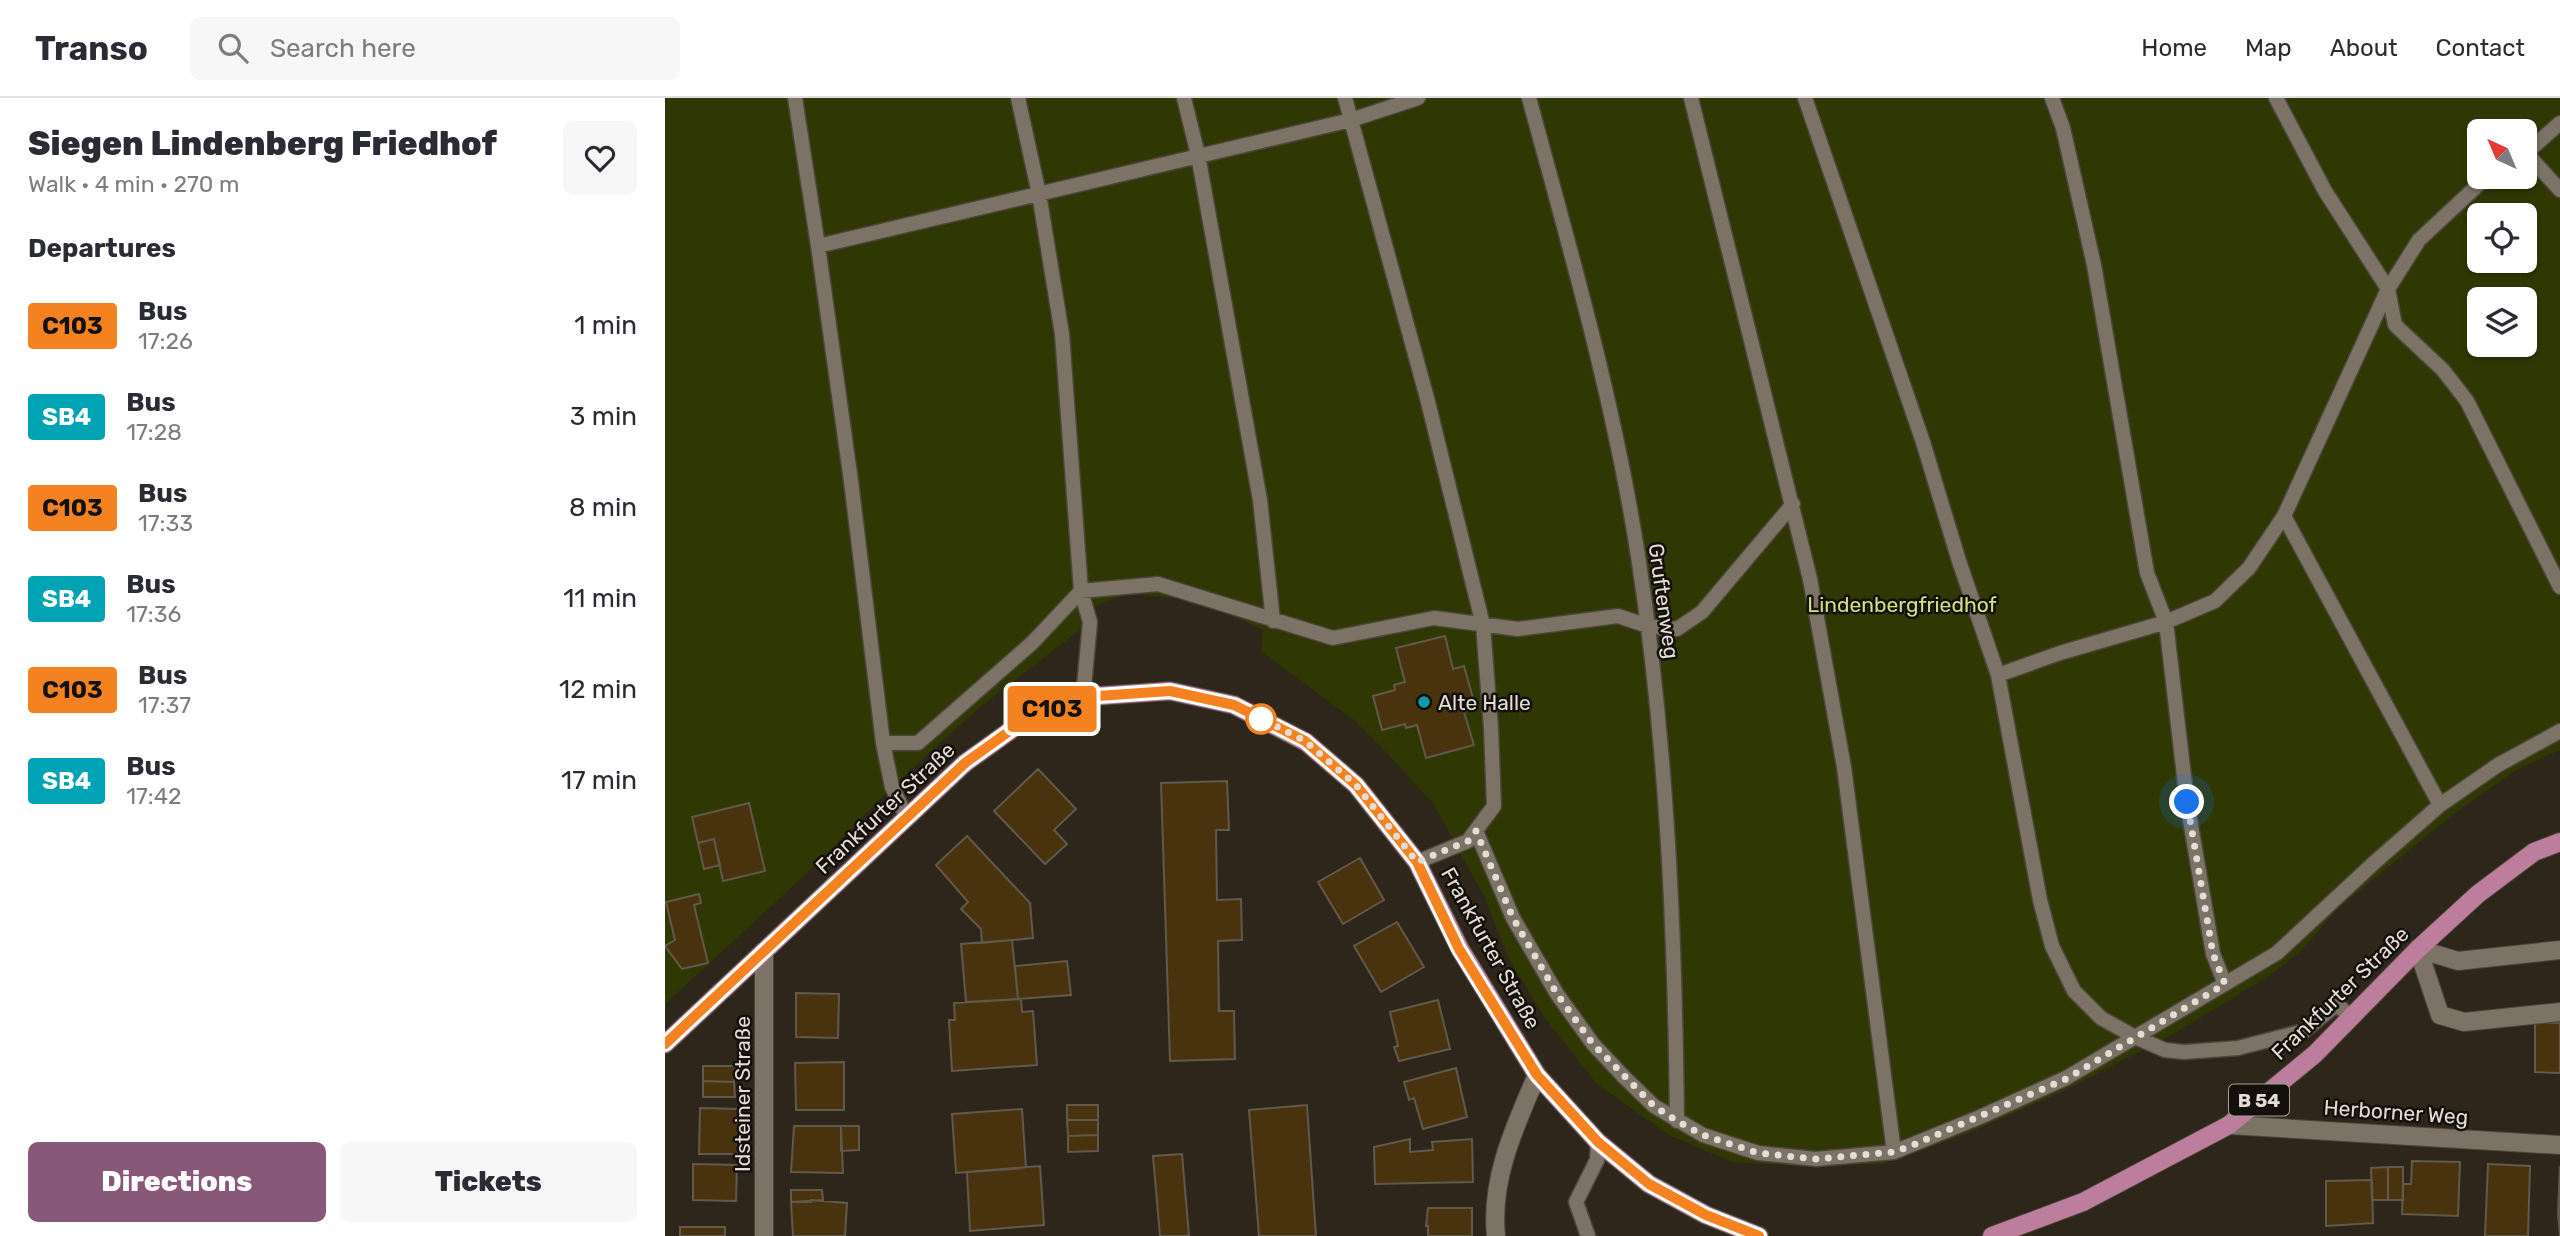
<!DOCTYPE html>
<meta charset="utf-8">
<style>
:root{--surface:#fff;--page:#f7f7f7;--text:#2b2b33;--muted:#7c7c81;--line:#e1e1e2;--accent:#875878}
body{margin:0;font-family:Rubik,sans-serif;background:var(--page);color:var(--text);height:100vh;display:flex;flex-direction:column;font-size:26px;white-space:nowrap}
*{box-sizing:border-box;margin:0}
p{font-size:23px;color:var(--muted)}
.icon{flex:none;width:38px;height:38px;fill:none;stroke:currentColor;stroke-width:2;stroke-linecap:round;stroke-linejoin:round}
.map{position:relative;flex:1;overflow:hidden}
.drawer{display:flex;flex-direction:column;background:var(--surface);width:665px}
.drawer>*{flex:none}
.badge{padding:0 14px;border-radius:5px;font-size:24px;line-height:46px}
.needle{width:46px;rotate:316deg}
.controls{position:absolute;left:1802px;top:21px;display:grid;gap:14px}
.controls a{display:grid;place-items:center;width:70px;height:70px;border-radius:10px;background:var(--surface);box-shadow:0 2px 5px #0004;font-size:35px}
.you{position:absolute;width:35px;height:35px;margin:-18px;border:5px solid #fff;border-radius:50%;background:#1a73e8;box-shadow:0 0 0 10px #1a73e833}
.map>.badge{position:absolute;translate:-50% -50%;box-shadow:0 0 0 4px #fff}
h2{padding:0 28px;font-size:26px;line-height:63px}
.round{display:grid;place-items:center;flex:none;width:74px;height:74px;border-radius:10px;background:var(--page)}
.headline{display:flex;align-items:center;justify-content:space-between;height:119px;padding:0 28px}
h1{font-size:33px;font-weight:800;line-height:52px}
.action{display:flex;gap:14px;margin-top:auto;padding:14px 28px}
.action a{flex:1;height:80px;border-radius:10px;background:var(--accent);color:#fff;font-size:28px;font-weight:800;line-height:80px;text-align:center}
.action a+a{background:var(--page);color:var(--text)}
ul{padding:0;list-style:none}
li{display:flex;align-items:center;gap:21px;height:91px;padding:0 28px}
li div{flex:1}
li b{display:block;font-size:26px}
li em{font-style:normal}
li .badge{min-width:77px;font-weight:700;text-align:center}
header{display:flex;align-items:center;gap:42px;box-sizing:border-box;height:98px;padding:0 35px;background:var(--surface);border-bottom:2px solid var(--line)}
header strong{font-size:33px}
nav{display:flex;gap:38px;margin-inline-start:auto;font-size:24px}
.search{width:490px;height:63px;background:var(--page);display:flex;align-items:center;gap:18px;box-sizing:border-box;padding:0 24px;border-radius:10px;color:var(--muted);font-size:26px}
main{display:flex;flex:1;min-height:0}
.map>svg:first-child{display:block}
.green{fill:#2f3703;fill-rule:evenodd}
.building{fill:#49330e;stroke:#62584c;stroke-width:2}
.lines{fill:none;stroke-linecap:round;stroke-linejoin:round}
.lane-casing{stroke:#4b453b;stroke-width:17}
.street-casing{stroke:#4b453b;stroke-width:20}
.primary-casing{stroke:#4b453b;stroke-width:20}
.lane{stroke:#7c7265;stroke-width:14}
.street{stroke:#7c7265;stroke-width:18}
.primary{stroke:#bd7d9c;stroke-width:18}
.line-casing{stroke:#fff;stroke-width:16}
.line{stroke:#f58220;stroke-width:10}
.walk{stroke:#e2ddd5;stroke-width:7;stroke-dasharray:0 12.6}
.culture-dot{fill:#0f9aa8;stroke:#13100b;stroke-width:2.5}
.stop-dot{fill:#fff;stroke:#f58220;stroke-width:3.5}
.labels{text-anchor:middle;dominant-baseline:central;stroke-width:5;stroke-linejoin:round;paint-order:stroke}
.shield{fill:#13100b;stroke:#a4a098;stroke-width:2}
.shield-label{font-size:19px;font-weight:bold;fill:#e2ddd5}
.street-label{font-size:21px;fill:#e2ddd5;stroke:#13100b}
.park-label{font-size:21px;fill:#cfe27c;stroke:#13100b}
.poi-label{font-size:21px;fill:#e2ddd5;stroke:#13100b;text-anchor:start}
</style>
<header>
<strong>Transo</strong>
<div class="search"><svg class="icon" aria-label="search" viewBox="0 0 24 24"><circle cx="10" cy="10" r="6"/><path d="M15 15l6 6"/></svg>Search here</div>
<nav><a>Home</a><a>Map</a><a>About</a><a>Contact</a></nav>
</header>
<main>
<section class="drawer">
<div class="headline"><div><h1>Siegen Lindenberg Friedhof</h1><p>Walk · 4 min · 270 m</p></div><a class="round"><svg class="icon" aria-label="heart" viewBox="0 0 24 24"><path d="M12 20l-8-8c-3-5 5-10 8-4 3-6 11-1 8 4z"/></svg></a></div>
<h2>Departures</h2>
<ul>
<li><span class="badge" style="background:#f58220;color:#111">C103</span><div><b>Bus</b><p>17:26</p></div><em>1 min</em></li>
<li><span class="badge" style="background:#00a3b4;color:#fff">SB4</span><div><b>Bus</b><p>17:28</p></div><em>3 min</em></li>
<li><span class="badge" style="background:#f58220;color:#111">C103</span><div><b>Bus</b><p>17:33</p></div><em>8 min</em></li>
<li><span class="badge" style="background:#00a3b4;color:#fff">SB4</span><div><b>Bus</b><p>17:36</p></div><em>11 min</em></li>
<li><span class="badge" style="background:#f58220;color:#111">C103</span><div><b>Bus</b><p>17:37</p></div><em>12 min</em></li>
<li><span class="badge" style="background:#00a3b4;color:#fff">SB4</span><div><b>Bus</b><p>17:42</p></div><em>17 min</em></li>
</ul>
<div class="action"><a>Directions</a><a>Tickets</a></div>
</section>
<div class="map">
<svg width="1895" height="1138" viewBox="0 0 1895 1138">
<rect width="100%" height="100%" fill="#2e261b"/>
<path class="green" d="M0 0H1895V652L1850 673 1789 716 1672 811 1637 852 1604 878 1508 936 1403 991 1299 1037 1217 1066 1135 1068 1066 1064 1004 1037 932 986 879 919 843 859 819 798 768 705 718 651 689 622 596 553 598 532 532 502 461 496 427 510 425 524 314 610 227 689 154 764 0 906ZM1815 33H1860V79H1815ZM1815 117H1860V163H1815ZM1815 201H1860V247H1815Z"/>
<path class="building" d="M780 538 788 571 799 568 811 611 799 614 809 647 761 660 752 627 741 630 740 626 717 632 708 598 730 592 729 587 740 584 731 550Z
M373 671 411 711 389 732 402 746 380 766 329 713Z
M562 683 564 732H551L552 802 576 801 577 842 553 843 554 913H569L570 961 505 963 496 685Z
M84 705 100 773 58 783 49 741 33 745 27 719Z
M302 738 365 805 368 840 317 845 316 831 296 811 303 804 271 767Z
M49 741 55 767 39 771 33 745Z
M695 760 719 802 678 826 653 784Z
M34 796 36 805 29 807 43 865 17 871 0 848 10 842 1 804Z
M732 824 759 869 716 894 689 848Z
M347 842 353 901 301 904 296 846Z
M402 863 406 897 353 901 350 868Z
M131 895 174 896 173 940 131 939Z
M356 901 357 914 368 913 372 967 287 973 284 922H290L289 905Z
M773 902 785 951 734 963 729 949 733 948 725 914Z
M1870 924 1895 925V975L1870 974Z
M179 964V1012H131L130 965Z
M38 968H70L69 984 38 983Z
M791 970 802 1019 758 1031 749 1000 744 1002 739 984Z
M38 983 69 984 70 999H38Z
M402 1007H433V1022H402Z
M642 1007 651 1138H594L584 1012Z
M35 1010 74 1011 73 1056H34Z
M357 1011 361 1070 291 1075 287 1016Z
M402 1022H433V1037L403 1038Z
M129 1028H176L178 1075 126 1074Z
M176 1028H194V1052L176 1053Z
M433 1037V1053L403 1054V1038Z
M745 1041V1054L768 1052 767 1044 807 1041 808 1084 710 1086 709 1049Z
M517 1056 524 1138H495L488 1058Z
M1747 1063 1795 1064 1793 1118 1737 1116 1738 1086H1746Z
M28 1066 72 1067 71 1103 28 1102Z
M1823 1066 1865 1068 1863 1138H1820Z
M375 1068 379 1127 305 1133 302 1074Z
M1895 1068V1138L1893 1115Z
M1723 1069H1738V1102H1723Z
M1723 1069V1102H1707L1706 1070Z
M1707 1082 1708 1125 1661 1128V1083Z
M126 1092H157L158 1102 126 1104Z
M146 1102 182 1105 180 1138H128L126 1104H146Z
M763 1110H807V1138H763V1128H761Z
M15 1129H60V1138H15Z"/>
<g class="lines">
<defs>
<path id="lane" d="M130 0 153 148 186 383 218 645 227 689 241 718
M353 0 374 96 397 236 416 493 425 524 418 599
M519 0 533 57 595 402 608 523
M680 0 762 300 818 527 826 630 829 708 803 743 752 764
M864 0C905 151 949 303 973 458 1002 645 1010 835 1012 1023
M1026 0 1145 481 1179 669 1229 1054
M1140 0 1258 344 1294 463 1333 577 1375 802 1387 848 1409 893 1436 920 1470 939 1500 952 1519 954 1573 950 1639 933 1672 906 1686 920
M1387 0 1398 30 1429 167 1482 475 1501 524 1522 704 1548 856 1560 886
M1611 0 1660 93 1723 191 1730 227 1778 272 1802 303 1895 489
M1861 55 1895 92
M1860 56 1895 25
M153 148 686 22 753 0
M1619 418 1775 707
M1333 577 1395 555 1501 524 1550 503 1584 470 1619 418 1723 191 1754 142 1813 87 1825 79
M218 645H253L367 545 416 493 493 486 668 540 769 520 853 531 953 518 983 528 1012 531 1037 514 1128 406
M811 733 848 820 892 896 928 946 959 979 989 1008 1038 1037 1093 1055 1151 1061 1229 1054 1315 1019 1401 980 1612 855 1710 764 1775 707 1833 667 1895 633
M923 1138 911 1104 932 1062 933 1044"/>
<path id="street" d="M1753 851 1775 917 1799 924 1895 914
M1753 851 1793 863 1895 852
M1564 1027 1895 1047
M99 1138V853
M831 1138C825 1081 850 1028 872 977"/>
<path id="primary" d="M0 946 300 665 357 624 418 599 505 593 569 607 641 644 691 687 752 764 795 851 872 977 933 1044 984 1086 1041 1117 1094 1138
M1327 1138 1418 1104 1564 1027 1650 956 1753 851 1813 796 1869 754 1895 744"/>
</defs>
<use href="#lane" class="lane-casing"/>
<use href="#street" class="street-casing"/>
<use href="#primary" class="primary-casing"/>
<use href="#lane" class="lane"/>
<use href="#street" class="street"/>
<use href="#primary" class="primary"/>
</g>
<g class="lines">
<defs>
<path id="line" d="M0 946 300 665 357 624 418 599 505 593 569 607 593 619 640 643 691 687 752 764 794 851 872 977 933 1044 984 1086 1041 1117 1094 1138"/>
</defs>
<use href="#line" class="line-casing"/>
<use href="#line" class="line"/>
<path class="walk" d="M596 621 593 619 640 643 691 687 752 764 803 743 811 733 848 820 892 896 928 946 989 1008 1012 1023 1038 1037 1093 1055 1151 1061 1228 1054 1246 1048 1401 981 1560 886 1548 856 1522 704"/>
</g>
<circle class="culture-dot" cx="759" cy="604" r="7"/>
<circle class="stop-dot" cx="596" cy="621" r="14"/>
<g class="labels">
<rect class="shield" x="1564" y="986.5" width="60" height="31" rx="5"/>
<g class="shield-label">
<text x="1594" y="1002">B 54</text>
</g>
<g class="street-label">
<text transform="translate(999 503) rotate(82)">Gruftenweg</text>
<text transform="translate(220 710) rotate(-43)">Frankfurter Straße</text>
<text transform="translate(826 850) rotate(61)">Frankfurter Straße</text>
<text transform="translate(1675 895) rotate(-44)">Frankfurter Straße</text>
<text transform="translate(77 996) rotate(-90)">Idsteiner Straße</text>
<text transform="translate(1731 1014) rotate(4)">Herborner Weg</text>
</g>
<g class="park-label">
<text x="1237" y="506">Lindenbergfriedhof</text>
</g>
<g class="poi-label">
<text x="773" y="604">Alte Halle</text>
</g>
</g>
</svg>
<div class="controls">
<a><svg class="needle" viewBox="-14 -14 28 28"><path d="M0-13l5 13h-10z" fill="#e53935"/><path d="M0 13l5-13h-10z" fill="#7c7c81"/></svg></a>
<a><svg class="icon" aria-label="locate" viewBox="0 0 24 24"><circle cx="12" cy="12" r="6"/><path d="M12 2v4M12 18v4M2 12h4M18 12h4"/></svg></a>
<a><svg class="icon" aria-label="layers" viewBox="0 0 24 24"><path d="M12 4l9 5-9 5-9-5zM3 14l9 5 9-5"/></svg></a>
</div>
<div class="you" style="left:1522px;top:704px"></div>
<b class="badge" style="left:387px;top:611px;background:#f58220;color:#111">C103</b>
</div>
</main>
